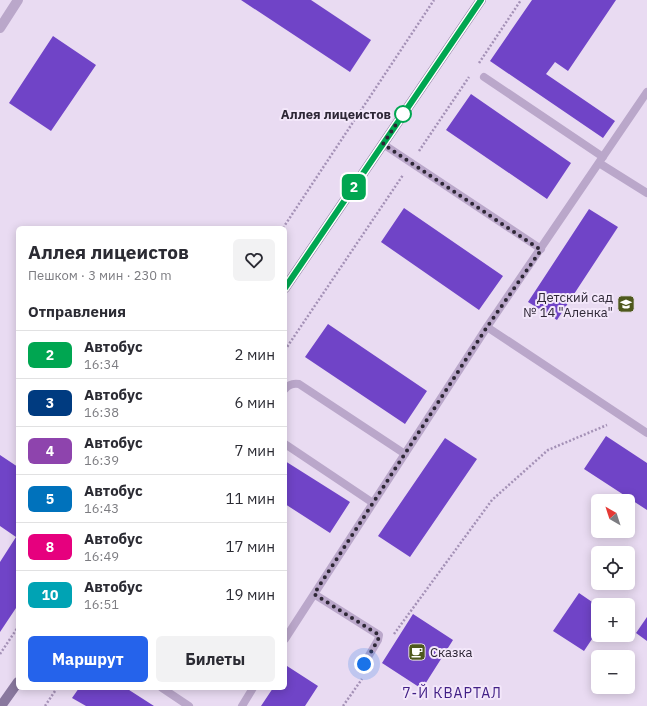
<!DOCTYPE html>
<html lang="ru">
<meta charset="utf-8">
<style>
:root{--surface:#fff;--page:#f2f2f3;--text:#2b2b33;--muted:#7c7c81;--line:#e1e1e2;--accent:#2563eb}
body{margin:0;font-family:"IBM Plex Sans",sans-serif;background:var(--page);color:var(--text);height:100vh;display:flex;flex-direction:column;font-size:15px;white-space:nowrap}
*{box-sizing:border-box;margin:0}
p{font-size:13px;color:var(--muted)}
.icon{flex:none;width:22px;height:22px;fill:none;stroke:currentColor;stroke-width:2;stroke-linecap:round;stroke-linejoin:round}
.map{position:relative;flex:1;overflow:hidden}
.sheet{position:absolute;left:16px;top:226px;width:271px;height:464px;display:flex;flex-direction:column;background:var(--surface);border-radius:6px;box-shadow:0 2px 10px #0003}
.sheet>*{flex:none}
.badge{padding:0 8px;border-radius:6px;font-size:14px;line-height:26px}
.needle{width:26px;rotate:321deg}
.buttons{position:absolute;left:591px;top:494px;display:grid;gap:8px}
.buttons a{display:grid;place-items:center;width:44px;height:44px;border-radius:6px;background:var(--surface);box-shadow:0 2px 10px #0003;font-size:20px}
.you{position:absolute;width:20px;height:20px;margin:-10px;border:3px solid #fff;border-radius:50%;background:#1a73e8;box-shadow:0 0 0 6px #1a73e833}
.map>.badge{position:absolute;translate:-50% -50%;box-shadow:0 0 0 2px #fff}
h2{padding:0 12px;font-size:15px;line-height:36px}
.round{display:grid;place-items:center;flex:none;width:42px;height:42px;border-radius:6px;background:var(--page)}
.head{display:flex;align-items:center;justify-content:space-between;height:68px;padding:0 12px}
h1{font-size:19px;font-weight:800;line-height:30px}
.cta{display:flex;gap:8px;margin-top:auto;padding:8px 12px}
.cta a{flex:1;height:46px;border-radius:6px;background:var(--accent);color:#fff;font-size:16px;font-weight:800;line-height:46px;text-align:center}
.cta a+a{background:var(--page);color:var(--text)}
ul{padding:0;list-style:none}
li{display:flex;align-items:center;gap:12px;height:48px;padding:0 12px;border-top:1px solid var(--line)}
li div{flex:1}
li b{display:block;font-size:15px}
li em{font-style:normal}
li .badge{min-width:44px;font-weight:700;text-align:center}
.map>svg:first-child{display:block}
.building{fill:#7044c7}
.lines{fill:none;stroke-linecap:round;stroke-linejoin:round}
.path{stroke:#a491b6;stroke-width:2.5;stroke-dasharray:2 2;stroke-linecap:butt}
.lane{stroke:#baa7ca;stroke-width:8}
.street{stroke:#baa7ca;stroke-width:10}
.secondary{stroke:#89789e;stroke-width:10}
.line-casing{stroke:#fff;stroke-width:9}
.line{stroke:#00a651;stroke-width:6}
.walk{stroke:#2e2736;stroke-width:4;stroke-dasharray:0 7.2}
.stop-dot{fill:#fff;stroke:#00a651;stroke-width:2}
.labels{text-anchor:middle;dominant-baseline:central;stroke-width:4;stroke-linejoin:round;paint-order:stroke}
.stop-label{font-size:13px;font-weight:bold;fill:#2e2736;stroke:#f3e7fa;text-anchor:end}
.poi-label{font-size:13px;fill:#2e2736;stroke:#f3e7fa;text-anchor:end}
.neighbourhood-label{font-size:14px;letter-spacing:1px;fill:#422086;stroke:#f3e7fa}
</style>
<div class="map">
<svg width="647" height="706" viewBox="0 0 647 706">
<rect width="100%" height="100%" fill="#e9dbf2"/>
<path class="building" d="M241 0H311L371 40 350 72Z
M532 0H616L568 71 555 62 546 74 615 121 603 138 490 61Z
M53 36 96 65 51 131 9 103Z
M471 94 571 163 547 199 446 130Z
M404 208 503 276 479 310 381 242Z
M589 209 618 227 557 320 528 302Z
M328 324 427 391 405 424 305 357Z
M606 436 647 463V510L584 469Z
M445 438 477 459 410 557 378 536Z
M0 455 18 467V605L0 632V562L16 537 0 526Z
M285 461 350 502 330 533 285 504Z
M579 593 598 606V630L584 651 553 631Z
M413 614 453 640 422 689 382 663Z
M647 617V641L636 633Z
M287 666 318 686 305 706H261L273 688H285V669Z
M79 688H126L154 706H86L72 698Z"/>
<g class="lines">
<path class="path" d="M479 63 521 0
M419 151 469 77
M283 228 434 0
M285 350 403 175
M394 634 492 500 548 450 607 425
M0 654 18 627
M45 706 57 688
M343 706 362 679"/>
<path class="lane" d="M484 77 603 157
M383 144 541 249
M599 163 647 193
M487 327 647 433
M285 389C289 384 293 383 299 384L405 454
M285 444 373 503
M314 594 379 635 378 640 364 664
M285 639 487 327 647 92
M162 688 189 706
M242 706 253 688"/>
<path class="street" d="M0 28 18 0"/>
<path class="secondary" d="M285 288 481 0
M1 706 18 682"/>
</g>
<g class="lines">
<defs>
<path id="line" d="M285 288 481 0"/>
</defs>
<use href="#line" class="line-casing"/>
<use href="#line" class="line"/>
<path class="walk" d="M364 664 378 640 379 635 314 594 487 327 541 250 383 144 403 114"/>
</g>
<defs>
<symbol id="school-square" viewBox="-11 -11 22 22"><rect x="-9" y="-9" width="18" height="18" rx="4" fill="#4e581d" stroke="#f3e7fa"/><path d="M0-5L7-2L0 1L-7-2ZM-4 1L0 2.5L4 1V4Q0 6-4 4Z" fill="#fff"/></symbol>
<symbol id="cafe-square" viewBox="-11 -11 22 22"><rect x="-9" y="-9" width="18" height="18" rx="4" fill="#4e581d" stroke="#f3e7fa"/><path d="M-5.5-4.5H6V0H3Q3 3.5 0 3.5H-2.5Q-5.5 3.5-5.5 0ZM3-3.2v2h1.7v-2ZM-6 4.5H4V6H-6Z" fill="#fff"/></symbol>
</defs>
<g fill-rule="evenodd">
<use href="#school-square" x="616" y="294" width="20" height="20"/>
<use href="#cafe-square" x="407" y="642" width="20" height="20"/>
</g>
<circle class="stop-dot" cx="403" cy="114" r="8"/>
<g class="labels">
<g class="stop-label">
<text x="391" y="114">Аллея лицеистов</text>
</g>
<g class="poi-label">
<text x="613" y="297">Детский сад<tspan x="613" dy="15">№ 14 "Аленка"</tspan></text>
<text x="430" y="652" text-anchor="start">Сказка</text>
</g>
<g class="neighbourhood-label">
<text x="452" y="693">7-Й КВАРТАЛ</text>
</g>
</g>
</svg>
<div class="buttons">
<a><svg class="needle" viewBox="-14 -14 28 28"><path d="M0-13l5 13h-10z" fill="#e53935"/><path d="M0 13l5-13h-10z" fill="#7c7c81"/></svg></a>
<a><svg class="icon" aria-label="locate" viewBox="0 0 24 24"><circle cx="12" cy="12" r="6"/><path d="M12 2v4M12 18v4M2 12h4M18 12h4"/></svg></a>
<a>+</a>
<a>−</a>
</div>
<div class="you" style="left:364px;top:664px"></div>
<b class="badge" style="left:354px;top:187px;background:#00a651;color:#fff">2</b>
<section class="sheet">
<div class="head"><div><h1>Аллея лицеистов</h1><p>Пешком · 3 мин · 230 m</p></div><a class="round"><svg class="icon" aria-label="heart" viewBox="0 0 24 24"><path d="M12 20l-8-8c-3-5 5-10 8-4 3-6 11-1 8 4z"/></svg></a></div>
<h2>Отправления</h2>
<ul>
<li><span class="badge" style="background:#00a651;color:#fff">2</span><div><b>Автобус</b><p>16:34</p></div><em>2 мин</em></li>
<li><span class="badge" style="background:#003b80;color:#fff">3</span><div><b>Автобус</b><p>16:38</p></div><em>6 мин</em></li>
<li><span class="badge" style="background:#8e44ad;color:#fff">4</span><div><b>Автобус</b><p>16:39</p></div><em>7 мин</em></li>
<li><span class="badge" style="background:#0072bc;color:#fff">5</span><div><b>Автобус</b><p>16:43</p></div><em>11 мин</em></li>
<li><span class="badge" style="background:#e6007e;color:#fff">8</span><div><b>Автобус</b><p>16:49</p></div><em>17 мин</em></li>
<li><span class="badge" style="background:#00a3b4;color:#fff">10</span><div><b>Автобус</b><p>16:51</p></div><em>19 мин</em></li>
</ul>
<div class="cta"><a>Маршрут</a><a>Билеты</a></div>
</section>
</div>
